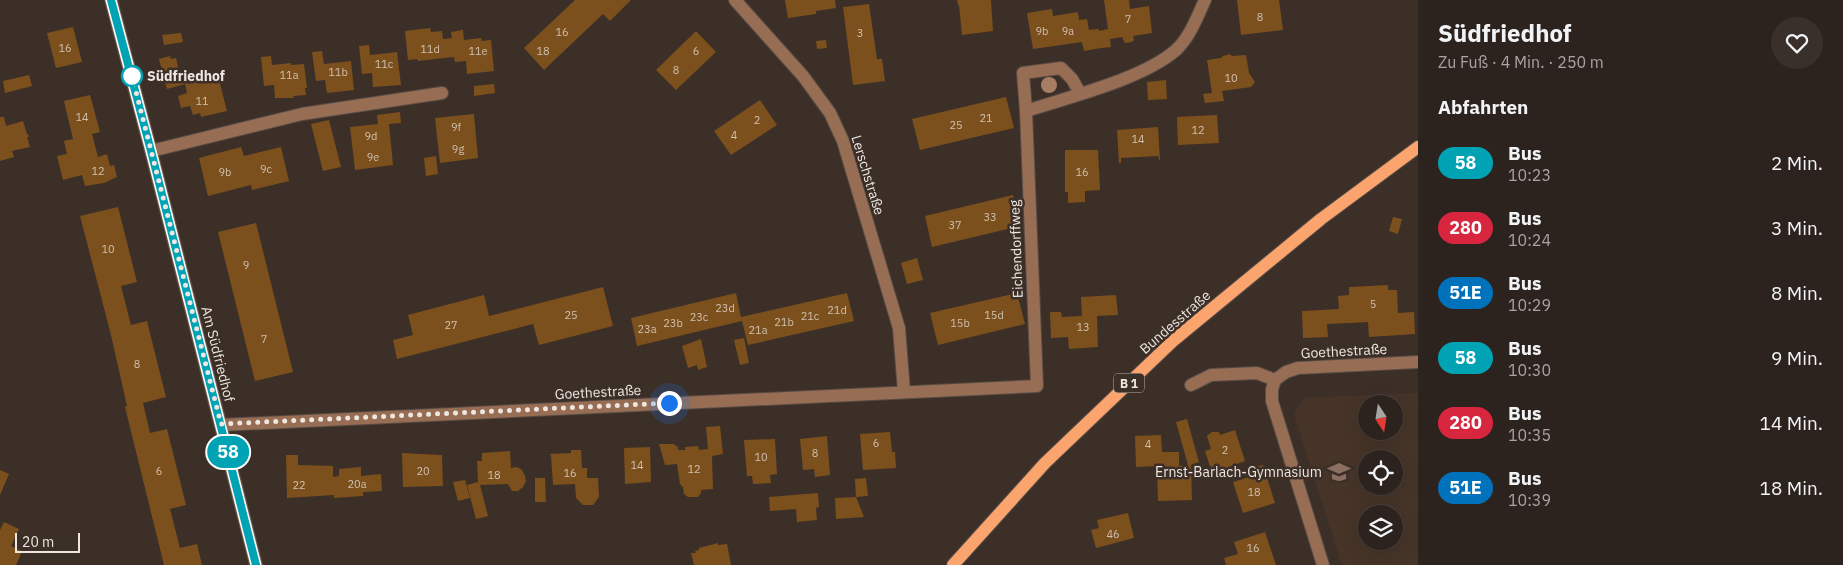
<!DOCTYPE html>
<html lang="de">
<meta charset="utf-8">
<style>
:root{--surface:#2d231e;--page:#392f2b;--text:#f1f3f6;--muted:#a7a4a4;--line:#48403c}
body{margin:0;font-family:"IBM Plex Sans",sans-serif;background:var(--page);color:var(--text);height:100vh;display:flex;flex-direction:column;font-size:19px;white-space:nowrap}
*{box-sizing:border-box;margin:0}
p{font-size:16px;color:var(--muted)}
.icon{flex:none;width:28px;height:28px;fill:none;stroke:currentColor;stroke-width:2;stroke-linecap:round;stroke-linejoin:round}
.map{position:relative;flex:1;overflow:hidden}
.drawer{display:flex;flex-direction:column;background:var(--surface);width:425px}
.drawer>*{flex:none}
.badge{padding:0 10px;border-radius:16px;font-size:18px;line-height:32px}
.needle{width:32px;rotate:168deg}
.buttons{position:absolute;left:1358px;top:395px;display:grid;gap:10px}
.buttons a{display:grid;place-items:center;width:45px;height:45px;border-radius:50%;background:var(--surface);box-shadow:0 5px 20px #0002,0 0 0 1px var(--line);font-size:25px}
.scale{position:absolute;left:15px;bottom:12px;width:65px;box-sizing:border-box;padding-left:5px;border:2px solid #eee6e1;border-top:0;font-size:14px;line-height:18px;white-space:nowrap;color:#eee6e1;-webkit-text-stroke:4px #3c2f28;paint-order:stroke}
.you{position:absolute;width:25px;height:25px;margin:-12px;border:4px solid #fff;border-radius:50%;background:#1a73e8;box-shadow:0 0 0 8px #1a73e833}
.map>.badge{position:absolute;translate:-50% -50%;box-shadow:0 0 0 2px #fff}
h2{padding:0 20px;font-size:19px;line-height:45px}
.round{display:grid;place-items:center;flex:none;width:52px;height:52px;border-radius:26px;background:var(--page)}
.summary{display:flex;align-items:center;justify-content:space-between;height:85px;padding:0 20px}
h1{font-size:24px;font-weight:700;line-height:38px}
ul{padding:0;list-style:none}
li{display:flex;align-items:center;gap:15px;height:65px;padding:0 20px}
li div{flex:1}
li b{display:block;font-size:19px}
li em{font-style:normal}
li .badge{min-width:55px;font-weight:700;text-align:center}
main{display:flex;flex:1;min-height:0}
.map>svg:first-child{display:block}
.built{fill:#463428;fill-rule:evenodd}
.building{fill:#7b501d}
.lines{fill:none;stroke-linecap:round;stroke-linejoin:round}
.minor-casing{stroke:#584c46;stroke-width:14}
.major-casing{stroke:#584c46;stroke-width:14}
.minor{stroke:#976d53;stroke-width:12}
.major{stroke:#fca46e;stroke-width:12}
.tree{fill:#a77e63}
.line-casing{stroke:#fff;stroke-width:11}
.line{stroke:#00a3b4;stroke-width:8}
.walk{stroke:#eee6e1;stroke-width:5;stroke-dasharray:0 9}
.stop-dot{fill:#fff;stroke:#00a3b4;stroke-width:2.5}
.labels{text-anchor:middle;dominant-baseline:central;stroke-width:5;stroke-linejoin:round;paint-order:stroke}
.number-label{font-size:11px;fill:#d1c0b0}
.shield{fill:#3c2f28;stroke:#b9afaa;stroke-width:1}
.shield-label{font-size:12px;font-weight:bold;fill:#eee6e1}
.stop-label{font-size:14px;font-weight:bold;fill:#eee6e1;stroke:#3c2f28;text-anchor:start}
.street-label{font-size:14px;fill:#eee6e1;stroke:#3c2f28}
.poi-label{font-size:14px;fill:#eee6e1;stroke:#3c2f28;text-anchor:end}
</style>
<main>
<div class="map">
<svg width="1418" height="565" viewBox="0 0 1418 565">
<rect width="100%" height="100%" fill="#3c2f28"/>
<path class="built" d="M1418 393V565H1342L1294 415 1303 398ZM1366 404H1394V431H1366ZM1366 459H1394V486H1366ZM1366 514H1394V541H1366Z"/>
<path class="building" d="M575 0H631L610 21 603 14 544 70 524 48Z
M785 0H835L836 8 816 11V14L788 18Z
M957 0H991L993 31 962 35 959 5H958Z
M1104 0H1129L1130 9 1149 6 1152 33 1133 36 1134 40 1132 42 1125 43 1122 37 1110 39 1111 47 1101 48 1084 51 1082 42 1033 49 1027 13 1052 9 1053 16 1078 12 1079 20 1087 19 1089 30 1099 29V31L1108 29Z
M1237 0H1279L1283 30 1241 35Z
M869 4 877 59H882L885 81 853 85 843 7Z
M73 27 82 62 56 68 47 33Z
M430 28 431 32 442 31 443 39 452 38 451 32 463 30 464 40 481 38 482 41 491 40 494 71 467 74 466 61 455 62 454 57 418 61 417 59 408 60 405 31Z
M696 31 716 52 676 90 656 70Z
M181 33 183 42 164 45 162 35Z
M826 40 827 48 817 49 816 41Z
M369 45 370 55 397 52 401 85 373 87 372 73 362 74 359 46Z
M322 51 324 64 351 61 354 90 327 93 325 80 316 81 312 52Z
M1230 54 1232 56 1246 55 1249 73 1255 82 1251 87 1222 91 1224 101 1205 103 1203 94 1212 93 1207 60 1221 58 1223 56Z
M170 56 171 59 176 58 179 71 184 70 188 84 218 76 227 111 201 117 200 113 193 115 190 106 181 108 178 96 187 93 185 84 167 89 159 59Z
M271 56 272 65 291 63V65L304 64 307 88H305L306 95 293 96 294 98H275L274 85 264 86 261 57Z
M29 75 32 86 5 93 3 81Z
M1166 80 1167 99 1148 100 1147 82Z
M494 84 495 93 474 96V86Z
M90 95 100 132 92 134 98 157 107 154 110 166 114 165 117 177 104 183 85 186 82 175 63 180 57 156 67 154 64 141 73 139 64 101Z
M1006 97 1014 128 920 150 912 119Z
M760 100 777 125 731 155 714 131Z
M400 112 401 123 389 124 393 165 355 170 350 127 378 124 377 115Z
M474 114 478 158 440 163 435 118Z
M1217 115 1219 143 1178 145 1177 117Z
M0 117H4L6 126 23 121 27 134H28L29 137H27L30 147 12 151 14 157 0 161Z
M329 120 341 167 323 171 311 124Z
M1158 127 1160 160H1159L1158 156 1121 158V163H1119L1117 130Z
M241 147 244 156 281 147 289 181 252 190 251 185 208 196 199 158Z
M1065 150H1098L1100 190 1085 191V202L1068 203V192H1065Z
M436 156 438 174 426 176 424 158Z
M1013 195 1020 226 932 247 925 216Z
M118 207 137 282 121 286 131 325 147 321 166 397 143 403 150 433 167 429 186 505 170 509 180 548 197 544 202 565H164L125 407 127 406 110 331 80 216Z
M1393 217 1402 219 1398 234 1389 231Z
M256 223 293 372 255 381 218 232Z
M917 258 923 280 907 284 901 263Z
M1388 285V290H1397L1398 313 1414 312 1415 334 1369 337 1368 322 1350 323 1327 324 1328 337 1303 338 1302 311 1339 309 1338 296 1349 295V287Z
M603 287 613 326 539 345 533 324 397 359 393 340 413 335 408 315 484 295 489 316Z
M736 293 741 317 847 293 854 321 748 345 742 321 637 346 631 318Z
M1017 293 1025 324 938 345 930 313Z
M1116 295 1118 315 1097 316 1098 347 1069 349 1068 337 1051 338 1050 312H1061L1062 317 1082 316 1081 297Z
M744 338 749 363 740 365 734 340Z
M701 339 707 367 698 370 697 365 688 368 682 346Z
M1187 419 1199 462 1191 465 1192 500 1158 501 1157 466 1136 467 1135 436 1161 435 1162 452H1179V466L1188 465 1176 422Z
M720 426 723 454 712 456 713 489 701 490V493L698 497H688L684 494 683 487 680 484 677 464 665 465 659 444H674L677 447 678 445V450H685V447L698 446 699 450 708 449 706 427Z
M1235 430 1245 461 1212 473 1205 451 1211 449 1207 436 1212 432H1219L1220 435Z
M890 432 892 452H895L896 468 863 470 860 434Z
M827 436 830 475 815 477 814 469 803 470 800 439Z
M775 439 777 474 770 475 771 483 753 484 752 476H747L744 440Z
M650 447 651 482 625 484 624 448Z
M571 450H581L582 468H587V478H598L599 497 593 505H583L576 498 575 484 553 485 551 455 549 454 571 453Z
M510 451 511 468 517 467 522 470 525 476 526 481 523 487 518 491H512L508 484 480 485 488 516 476 519 467 485 478 482 477 461H482V453Z
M402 453 442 455 443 486 403 487Z
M286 455H298V465L333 466V477L339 476V469L361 467V476L381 474 382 491 363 492V496L334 498V495L287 498Z
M1263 465 1275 503 1243 513 1233 482 1249 477 1247 469Z
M0 470 9 474 0 495Z
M535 478H545L546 502H535Z
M866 478 868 496 856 497 855 479Z
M465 480 470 498 458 501 453 482Z
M818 493 819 507 816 508 817 520 797 522 796 509 770 511 769 497Z
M856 497 864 517 836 519 835 498Z
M1128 513 1134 538 1096 548 1091 530 1099 528 1097 520Z
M4 522 19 529 11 546 22 551 16 565H0V530Z
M1265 532 1276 565H1226L1224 558 1238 554 1234 542Z
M718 543V545L727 544 731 565H694L691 553H696L695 551 699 550V548Z"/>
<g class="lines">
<defs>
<path id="minor" d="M111 0 151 151 256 565
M735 0 803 76 830 113 843 141 899 328 904 392
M1026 111C1069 97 1143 79 1176 50 1190 37 1197 17 1205 0
M151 151 302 114 442 93
M1275 380 1272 389V401L1323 565
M1275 380 1286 372 1298 368 1418 362
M1191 385 1211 375 1257 373 1275 380
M221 425 1037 386 1026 111 1023 73 1061 68 1072 79 1080 93"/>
<path id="major" d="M953 565 1045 463 1174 340 1321 219 1418 147"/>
</defs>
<use href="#minor" class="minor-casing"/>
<use href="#major" class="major-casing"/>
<use href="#minor" class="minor"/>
<use href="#major" class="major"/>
</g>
<circle class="tree" cx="1049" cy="85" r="8"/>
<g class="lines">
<defs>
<path id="line" d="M111 0 151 151 256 565"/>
</defs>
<use href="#line" class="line-casing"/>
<use href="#line" class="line"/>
<path class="walk" d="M132 76 221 424 669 403"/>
</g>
<defs>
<symbol id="school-bare" viewBox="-9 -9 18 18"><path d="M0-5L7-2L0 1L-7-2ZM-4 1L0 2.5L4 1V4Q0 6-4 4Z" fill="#8d6e63" stroke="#3c2f28" stroke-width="2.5" paint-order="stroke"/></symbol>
</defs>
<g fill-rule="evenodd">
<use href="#school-bare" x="1323" y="456" width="32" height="32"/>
</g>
<circle class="stop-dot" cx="132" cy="76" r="10"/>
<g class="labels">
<g class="number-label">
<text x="1260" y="17">8</text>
<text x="1128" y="19">7</text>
<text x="1042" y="31">9b</text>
<text x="1068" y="31">9a</text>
<text x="562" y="32">16</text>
<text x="860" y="33">3</text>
<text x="65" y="48">16</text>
<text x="430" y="49">11d</text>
<text x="478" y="51">11e</text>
<text x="543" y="51">18</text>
<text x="696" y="51">6</text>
<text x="384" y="64">11c</text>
<text x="676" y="70">8</text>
<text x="338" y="72">11b</text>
<text x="289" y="75">11a</text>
<text x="1231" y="78">10</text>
<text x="202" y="101">11</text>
<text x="82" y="117">14</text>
<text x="986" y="118">21</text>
<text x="757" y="120">2</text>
<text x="956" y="125">25</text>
<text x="456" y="127">9f</text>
<text x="1198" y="130">12</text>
<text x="734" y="135">4</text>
<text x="371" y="136">9d</text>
<text x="1138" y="139">14</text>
<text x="458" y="149">9g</text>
<text x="373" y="157">9e</text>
<text x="266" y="169">9c</text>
<text x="98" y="171">12</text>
<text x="225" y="172">9b</text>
<text x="1082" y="172">16</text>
<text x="990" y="217">33</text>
<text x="955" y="225">37</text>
<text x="108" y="249">10</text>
<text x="246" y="265">9</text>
<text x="1373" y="304">5</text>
<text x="725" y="308">23d</text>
<text x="837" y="310">21d</text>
<text x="571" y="315">25</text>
<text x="994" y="315">15d</text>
<text x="810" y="316">21c</text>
<text x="699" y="317">23c</text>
<text x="784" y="322">21b</text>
<text x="673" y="323">23b</text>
<text x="960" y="323">15b</text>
<text x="451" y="325">27</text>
<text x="1083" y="327">13</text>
<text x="647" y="329">23a</text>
<text x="758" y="330">21a</text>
<text x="264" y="339">7</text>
<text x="137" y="364">8</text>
<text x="876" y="443">6</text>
<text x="1148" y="444">4</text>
<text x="1225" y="450">2</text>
<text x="815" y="453">8</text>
<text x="761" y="457">10</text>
<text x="637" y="465">14</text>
<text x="694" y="469">12</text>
<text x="159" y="471">6</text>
<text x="423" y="471">20</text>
<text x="570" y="473">16</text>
<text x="494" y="475">18</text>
<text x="357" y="484">20a</text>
<text x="299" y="485">22</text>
<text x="1254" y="492">18</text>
<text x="1113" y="534">46</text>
<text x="1253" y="548">16</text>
</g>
<rect class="shield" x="1114" y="373.5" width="30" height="19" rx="4"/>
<g class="shield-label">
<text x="1129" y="383">B 1</text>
</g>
<g class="stop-label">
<text x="147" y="76">Südfriedhof</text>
</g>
<g class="street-label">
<text transform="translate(868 175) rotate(73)">Lerschstraße</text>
<text transform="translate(1016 249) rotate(-92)">Eichendorffweg</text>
<text transform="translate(1175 322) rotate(-41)">Bundesstraße</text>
<text transform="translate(1344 351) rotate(-3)">Goethestraße</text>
<text transform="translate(218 354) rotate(76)">Am Südfriedhof</text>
<text transform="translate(598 392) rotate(-3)">Goethestraße</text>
</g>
<g class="poi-label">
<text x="1322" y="472">Ernst-Barlach-Gymnasium</text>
</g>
</g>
</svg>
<div class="buttons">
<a><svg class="needle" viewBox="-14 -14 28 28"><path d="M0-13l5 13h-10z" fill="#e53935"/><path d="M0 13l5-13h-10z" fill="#a7a4a4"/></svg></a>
<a><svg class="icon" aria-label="locate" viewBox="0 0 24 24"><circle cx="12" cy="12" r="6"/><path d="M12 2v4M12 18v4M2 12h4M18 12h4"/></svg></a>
<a><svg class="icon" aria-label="layers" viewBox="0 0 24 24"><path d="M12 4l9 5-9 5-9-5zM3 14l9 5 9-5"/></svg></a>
</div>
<div class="scale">20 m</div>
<div class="you" style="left:669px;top:403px"></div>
<b class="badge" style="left:228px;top:452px;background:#00a3b4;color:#fff">58</b>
</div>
<section class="drawer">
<div class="summary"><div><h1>Südfriedhof</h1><p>Zu Fuß · 4 Min. · 250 m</p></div><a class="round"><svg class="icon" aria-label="heart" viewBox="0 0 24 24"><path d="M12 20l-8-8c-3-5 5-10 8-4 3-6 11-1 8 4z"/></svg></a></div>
<h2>Abfahrten</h2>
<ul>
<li><span class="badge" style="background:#00a3b4;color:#fff">58</span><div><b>Bus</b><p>10:23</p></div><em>2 Min.</em></li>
<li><span class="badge" style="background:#d7263d;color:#fff">280</span><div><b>Bus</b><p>10:24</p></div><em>3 Min.</em></li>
<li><span class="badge" style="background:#0072bc;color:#fff">51E</span><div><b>Bus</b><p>10:29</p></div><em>8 Min.</em></li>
<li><span class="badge" style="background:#00a3b4;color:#fff">58</span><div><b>Bus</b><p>10:30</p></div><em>9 Min.</em></li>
<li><span class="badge" style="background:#d7263d;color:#fff">280</span><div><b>Bus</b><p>10:35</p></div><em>14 Min.</em></li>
<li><span class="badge" style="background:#0072bc;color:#fff">51E</span><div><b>Bus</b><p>10:39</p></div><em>18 Min.</em></li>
</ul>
</section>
</main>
